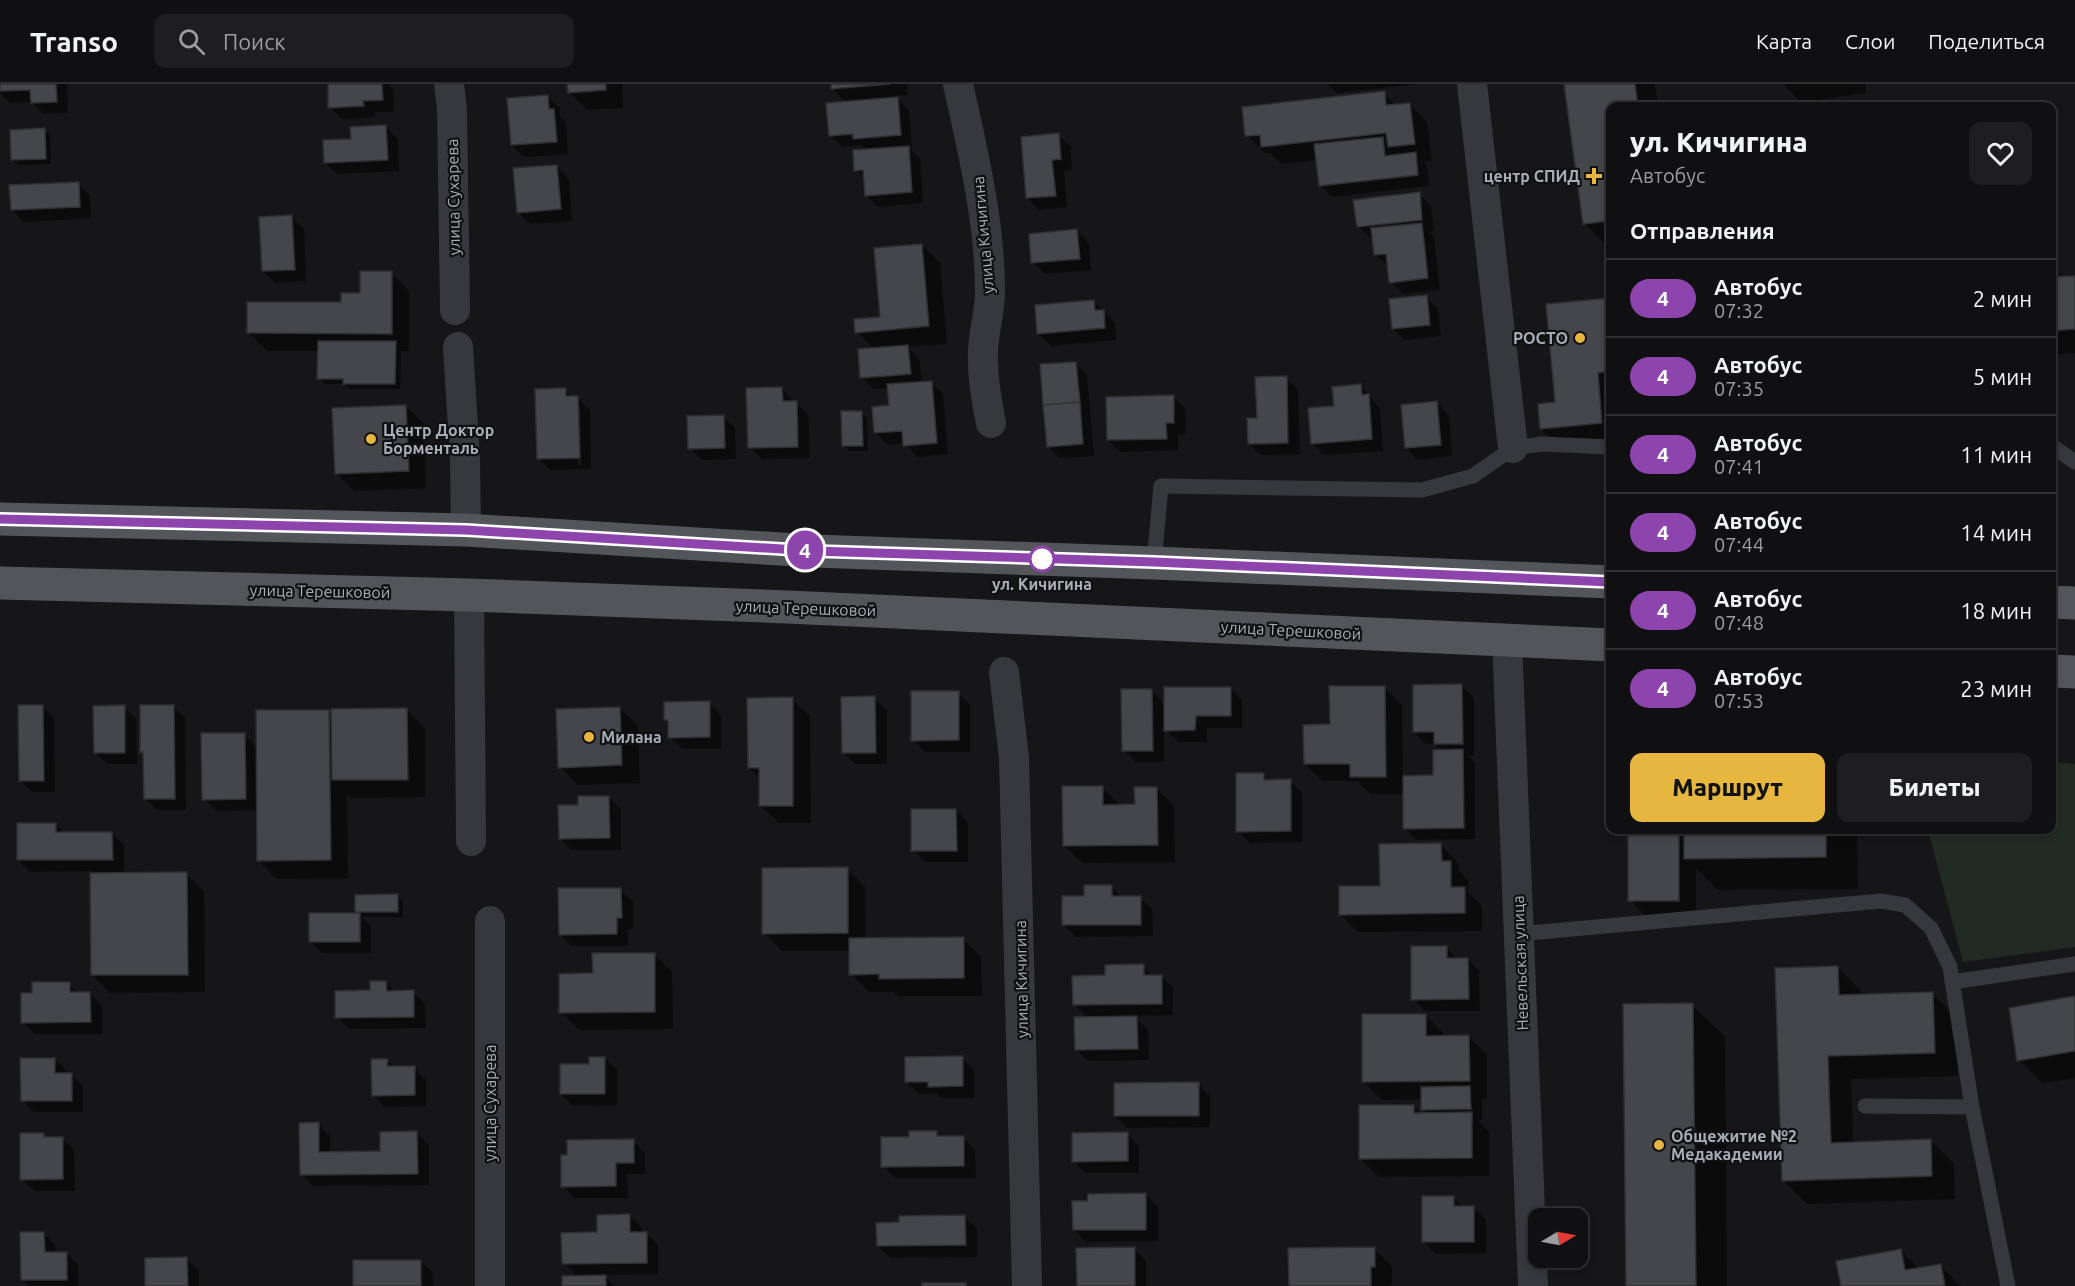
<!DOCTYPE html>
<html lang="ru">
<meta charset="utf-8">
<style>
:root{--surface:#101012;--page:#1e1e20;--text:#f1f3f6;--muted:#9c9d9f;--line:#303032;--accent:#e6b63f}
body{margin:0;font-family:Ubuntu,sans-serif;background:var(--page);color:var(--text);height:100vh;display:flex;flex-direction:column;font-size:22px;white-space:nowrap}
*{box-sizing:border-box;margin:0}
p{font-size:20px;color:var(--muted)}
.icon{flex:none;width:33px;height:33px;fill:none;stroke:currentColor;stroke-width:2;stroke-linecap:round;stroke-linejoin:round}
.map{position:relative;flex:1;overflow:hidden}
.details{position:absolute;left:1606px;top:18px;width:450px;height:732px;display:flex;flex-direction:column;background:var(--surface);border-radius:12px;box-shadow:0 3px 9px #0003,0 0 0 2px var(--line)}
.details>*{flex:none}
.badge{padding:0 12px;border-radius:20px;font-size:21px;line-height:39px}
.needle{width:39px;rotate:80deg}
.tools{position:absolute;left:1528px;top:1124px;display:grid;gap:12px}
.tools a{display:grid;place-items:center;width:60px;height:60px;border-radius:12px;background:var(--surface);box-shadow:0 3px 9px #0003,0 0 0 2px var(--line);font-size:30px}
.map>.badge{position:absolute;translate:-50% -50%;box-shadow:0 0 0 3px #fff}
h2{padding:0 24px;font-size:22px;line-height:54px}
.round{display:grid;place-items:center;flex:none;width:63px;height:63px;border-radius:12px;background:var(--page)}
.headline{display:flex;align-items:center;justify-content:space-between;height:102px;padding:0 24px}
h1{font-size:28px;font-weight:800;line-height:45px}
.action{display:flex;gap:12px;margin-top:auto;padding:12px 24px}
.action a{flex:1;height:69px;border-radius:12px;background:var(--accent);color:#111;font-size:24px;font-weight:800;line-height:69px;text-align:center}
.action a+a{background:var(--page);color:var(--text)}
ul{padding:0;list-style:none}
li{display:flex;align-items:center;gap:18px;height:78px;padding:0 24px;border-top:2px solid var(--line)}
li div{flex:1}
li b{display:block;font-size:22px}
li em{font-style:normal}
li .badge{min-width:66px;font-weight:700;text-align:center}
header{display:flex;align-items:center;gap:36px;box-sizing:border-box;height:84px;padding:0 30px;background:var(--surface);border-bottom:2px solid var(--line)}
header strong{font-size:28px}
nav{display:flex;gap:33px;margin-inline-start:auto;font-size:21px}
.search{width:420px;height:54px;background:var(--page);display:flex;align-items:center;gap:15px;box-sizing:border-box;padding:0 21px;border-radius:12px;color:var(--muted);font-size:22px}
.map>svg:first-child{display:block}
.green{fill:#222a24}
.shadow{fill:#0007;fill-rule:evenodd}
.building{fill:#45464b;stroke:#303034;stroke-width:1.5}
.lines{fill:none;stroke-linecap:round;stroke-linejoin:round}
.service{stroke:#37383d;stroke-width:15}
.minor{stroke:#37383d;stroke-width:30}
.primary{stroke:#53555b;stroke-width:33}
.line-casing{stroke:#fff;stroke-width:14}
.line{stroke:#8e44ad;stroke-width:9}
.poi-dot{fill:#e6b63f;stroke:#111113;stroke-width:2}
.stop-dot{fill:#fff;stroke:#8e44ad;stroke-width:3}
.labels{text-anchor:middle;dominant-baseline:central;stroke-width:4.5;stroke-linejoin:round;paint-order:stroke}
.poi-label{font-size:16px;font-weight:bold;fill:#a9adb7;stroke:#111113;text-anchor:start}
.street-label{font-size:16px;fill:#a9adb7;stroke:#111113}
.stop-label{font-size:16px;font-weight:bold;fill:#a9adb7;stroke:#111113}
</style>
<header>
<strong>Transo</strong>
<div class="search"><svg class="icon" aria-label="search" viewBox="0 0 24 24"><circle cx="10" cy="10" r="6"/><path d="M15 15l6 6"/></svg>Поиск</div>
<nav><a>Карта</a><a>Слои</a><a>Поделиться</a></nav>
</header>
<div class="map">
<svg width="2075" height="1202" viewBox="0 0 2075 1202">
<rect width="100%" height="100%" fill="#161618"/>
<path class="green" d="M2052 678 2075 680V863L1963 878 1928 746H2052Z"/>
<path class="shadow" d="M0 0H67L68 29 44 30 32 18 10 19 0 9Z
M329 0H388L393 5 394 28H375V33L342 35 330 23Z
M569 0H622L623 24 587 26 569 8Z
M832 0H907L908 11 895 12 909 27 912 63H908L920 75 923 119 878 123 866 111 865 95 856 86 867 67 862 61 842 63 830 51 847 19 832 4Z
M1327 0H1418L1337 9Z
M1566 0H1655L1658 22H1611V163H1608L1585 140Z
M1783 0H1865L1866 9 1801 18Z
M1384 9 1396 22 1410 20 1427 38 1432 77 1423 78 1427 82 1429 102 1332 113 1320 101 1317 76 1281 80 1270 69H1265L1247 51Z
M548 13 560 24V33L566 38 568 70 524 73 512 61Z
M386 43 398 55 399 87 337 90 325 78 352 57Z
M44 46 50 52 51 80 18 81 13 76Z
M1059 51 1071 63 1072 86 1064 87 1067 123 1039 126 1027 114Z
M557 83 569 95 572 137 530 140 518 128Z
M78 100 90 112 91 134 24 138 12 126Z
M1419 110 1431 122 1434 147 1429 148 1434 152 1440 206 1403 210 1391 198 1389 182 1375 171 1373 154H1370L1358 142Z
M292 133 304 145 306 197 275 199 263 187Z
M1077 147 1089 159 1091 186 1045 190 1033 178Z
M922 161 940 179 947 260 908 263 919 275 922 299 931 298 943 310 948 370 917 373 905 359 888 361 876 349 890 323 889 304 873 305 861 293 874 265 857 248 882 234Z
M391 189 409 207V267H401L400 305H350L345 300H325L319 294V267H267L249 249 342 220 362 210Z
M2075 193V269L2052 271V195Z
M1426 213 1438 225 1441 252 1405 256 1393 245Z
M1611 216V358L1559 363 1541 345 1557 320Z
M1093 217 1115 239 1116 256 1051 262 1039 250Z
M1075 279 1087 291 1094 372 1060 374 1048 362Z
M1286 294 1298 306 1300 370 1261 371 1249 359 1258 335Z
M1361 302 1380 324 1383 367 1324 371 1312 359 1335 323Z
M782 304 794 319H796L808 330 810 374 762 375 750 363Z
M565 306 573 314H578L590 326 591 385 550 386 538 374ZM577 321 580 324 581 381H578Z
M1173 313 1185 324 1186 350 1178 351V366L1120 368 1108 356Z
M1437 319 1449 331 1452 372 1418 376 1406 364Z
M406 322 424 340 426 404 354 407 336 389Z
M861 328 867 334 868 367H849L844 361Z
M723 332 735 344 736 375 702 376 690 364Z
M1462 602 1474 614V672H1468L1475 679V755L1416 756 1405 744 1404 710H1370L1357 697H1323L1305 680 1331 642 1384 603 1402 621 1403 693H1434L1442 667 1435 660H1426L1414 648Z
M1230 604 1242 616V644H1207V658H1178L1164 644V678H1136L1124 666 1152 607 1165 621Z
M958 609 970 621V668H925L913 656Z
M875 614 887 626V680H855L843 668Z
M792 615 810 632 811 739H779L761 722V695L749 684Z
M709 619 721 631V665H682L670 653V640L665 635Z
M42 622 54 634 55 708H32L20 696Z
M173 622 185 634 186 726H157L145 714V671L142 668Z
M124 623 136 635 137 680H107L95 668Z
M620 624 638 642 640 699 578 701 560 683Z
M407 626 425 644V713L351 714 347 710 348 794 277 795 259 777 258 726 216 727 204 715 245 651 258 664 329 627 332 631Z
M1263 690 1270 697H1290L1302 709V758L1250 759 1238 747Z
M1102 703 1120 721 1136 722 1156 704 1174 722 1175 778 1082 779 1064 761Z
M609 713 621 725V766H572L560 754 579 722Z
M956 726 968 738V778H925L913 766Z
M56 740 65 750 112 749 124 761V790L186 789 204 807 205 908 110 909 92 891 91 787 30 788 18 776Z
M1630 746H1857L1858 805 1718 806 1696 784V834H1648L1630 816Z
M1441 761 1458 779 1459 787 1468 796V808L1482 822V847L1358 848 1340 830Z
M847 785 865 803 866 856 963 855 981 873 982 912H898L894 908H869L851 890 850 867H782L764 849Z
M1112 803 1122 813H1140L1152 825 1153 852 1076 853 1064 841 1086 814Z
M621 806 633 818V845H628V862H572L560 850Z
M398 812 403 817V833H362L371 842V869H322L310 857 359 830 356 828Z
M1446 864 1458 875H1468L1479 887 1480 927H1425L1413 915Z
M654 870 672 888 673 945 579 946 561 928 594 891Z
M1143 882 1153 892H1161L1173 904V931L1134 932 1148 946 1149 976 1088 977 1076 965 1088 934 1074 920 1107 893Z
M1838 884 1861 907V912L1932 910 1956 933 1958 992 1851 995 1853 1059 1931 1057 1954 1080 1955 1115 1807 1120 1783 1096Z
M386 899 395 908H413L425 920 426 944 349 945 337 933Z
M69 900 79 910H90L102 922V950H35L23 938 34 910Z
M2075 913V994L2042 999 2019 976Z
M1692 921 1725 953 1727 1202H1627Z
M1425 931 1443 949V953H1469L1487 971V1015H1482V1036H1478L1489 1048V1092L1379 1093 1361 1075 1414 1022 1422 1030H1428L1423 1025 1422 1015 1382 1016 1364 998Z
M605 974 617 986V1021L573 1022 561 1010 591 981Z
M962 974 974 986V1014H941L937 1009 919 1010 907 998Z
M55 975 67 987V990H71L83 1002V1028H34L22 1016Z
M387 976 395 984H414L426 996V1022L385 1023 373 1011Z
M1198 1000 1210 1012V1043L1127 1044 1115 1032Z
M318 1040 330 1052V1069H381L417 1049 429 1061V1101L313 1102 301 1090Z
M937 1048 942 1054H963L975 1066 976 1094H895L883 1082 910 1054Z
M1127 1050 1139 1062V1089H1085L1073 1077Z
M43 1051 47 1054H62L74 1066 75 1107H34L22 1095Z
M633 1057 645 1069V1090H627L628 1114H574L563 1102Z
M1146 1111 1158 1123V1157L1086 1158 1074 1146 1089 1119Z
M1454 1114 1464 1124H1474L1486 1136V1169L1436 1170 1424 1158Z
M630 1132 642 1144V1149H646L658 1161V1190L603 1191 614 1202H564L578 1193 564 1179 599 1150Z
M965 1133 977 1145V1173L890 1174 878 1162Z
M43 1149 55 1161 56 1169H66L78 1181V1202H29L22 1195Z
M1134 1165 1146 1177V1202H1078Z
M1374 1165 1392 1182V1200L1389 1202H1290Z
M1901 1167 1919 1185 1940 1181 1961 1202H1842Z
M187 1175 199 1187V1202H147Z
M421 1177 433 1189V1202H355Z"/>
<path class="building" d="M0 0H56L57 18 31 19 30 6 0 7Z
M328 0H382L383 16 363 17 364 22 328 24Z
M567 0H606V6L568 9Z
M831 0H891L831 5Z
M1564 0H1635L1638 22H1611V137L1583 140Z
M1385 7 1386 21 1410 19 1415 60 1388 63 1386 49 1261 63 1260 51 1245 52 1242 23Z
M548 11 549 25H554L557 58 511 61 507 14Z
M898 13 901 51 853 55V50L829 52 826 19Z
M386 41 388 76 324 79 323 56 351 55 350 43Z
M45 44 46 75 11 76 10 46Z
M1059 49 1061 75 1052 76 1056 112 1026 114 1021 53Z
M1383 53 1385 72 1416 68 1418 91 1319 102 1314 60Z
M909 62 912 108 865 112 863 86 854 87 853 66Z
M557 81 561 125 517 129 513 84Z
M79 98 80 123 11 126 9 101Z
M1420 108 1422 136 1357 143 1353 116Z
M292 131 295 186 262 187 259 133Z
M1422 139 1428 194 1389 199 1386 170 1374 171 1371 144Z
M1077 145 1080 175 1031 179 1029 150Z
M922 160 929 242 855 249 854 235 880 233 874 164Z
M360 187H392V250L247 249V218H341V209H360Z
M2075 192V245L2052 247V193Z
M1427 211 1430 241 1392 245 1389 215Z
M1611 214V287L1598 289 1602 339 1540 345 1538 320 1555 318 1546 220Z
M1094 216 1095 226H1104L1105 244 1037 250 1035 221Z
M318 257H396L395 300H343V295H317Z
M908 261 911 290 860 294 858 265Z
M1076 278 1080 318 1043 321 1040 280Z
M1287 292 1288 359 1248 360 1247 334H1257L1255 293Z
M932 297 937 359 903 362 902 347 874 349 872 323 889 321 887 300Z
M1361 300 1362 311 1369 310 1372 355 1311 360 1308 324 1334 322 1332 303Z
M782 303 783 317H797L798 363 748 364 746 304Z
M566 304V312H578L580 374 537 375 535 305Z
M1174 311V339H1166L1167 355 1107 356 1106 313Z
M1437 317 1441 361 1405 364 1401 321Z
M1080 318 1083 360 1047 363 1043 321Z
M406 321 409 387 335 390 332 324Z
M841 327H862L863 362H842Z
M724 331 725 364 688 365 687 332Z
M1462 600 1463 660H1434V648H1413V601Z
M1329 602H1385L1386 693H1350V680H1304L1303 641 1330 640Z
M1164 603H1231V632H1196L1195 646 1164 647Z
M1121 605H1152L1153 667H1122Z
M911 607H959V656L911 657Z
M875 612 876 669H842L841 613Z
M793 613V722H759V684H748L747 614Z
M710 617V653L668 654V636H664V618Z
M18 621H43L44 697H19Z
M125 621V669H94L93 622Z
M140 621H174L175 715H144L143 668 140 669Z
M620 623 622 681 558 684 556 625Z
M407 624 408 696H332L331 625Z
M256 626H329L331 776 257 777Z
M201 649H245L246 715 202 716Z
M1463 665 1464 744 1403 745V692L1433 691V666Z
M1236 689H1264V696L1291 695V747L1236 748Z
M1062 702H1103V721L1135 720 1134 703H1157L1158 761 1063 762Z
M578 712H609L610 754 559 755 558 721H578Z
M911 725H956L957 767H911Z
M17 739H56V748H112L113 776H17Z
M1628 746H1679V817H1628Z
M1684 746H1826V773L1684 775Z
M1441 759 1442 777H1451V803H1465V829L1339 831V802H1380L1379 760Z
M848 783V849L762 850V784Z
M187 788 188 891H91L90 789Z
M1084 801H1112V812H1141V841H1062V812H1084Z
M558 804H621L622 834H617V850L559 851Z
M398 810V828H355V811Z
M309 829H360V858H309Z
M964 853V894L879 895V890L849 891V854Z
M1411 862H1447V874H1468L1469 915 1411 916Z
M592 869H655V928L559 929V890L593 889Z
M1144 880V891H1162V920L1073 921 1072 892 1105 891V881Z
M1838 882 1839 911 1933 908 1935 969 1828 972 1831 1059 1931 1055 1932 1092 1782 1097 1775 884Z
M370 897H386L387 907 414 906V933L335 934V907L370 906Z
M32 898H70V908H90L91 938 21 939V909H32Z
M2075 912V967L2017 977 2009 924Z
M1693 919 1696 1202H1626L1623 920Z
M1362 930H1426V952L1469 951 1470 997 1362 998Z
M1137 932 1138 965 1075 966 1074 933Z
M963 972V1002L928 1003V998H905V973Z
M589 973H605V1010H560V980H589Z
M20 974H55V989H72V1017H21Z
M371 975H388L387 982H415V1011L372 1012Z
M1199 998V1032H1114V999Z
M1470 1002 1471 1025 1421 1026V1003Z
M1359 1021H1414V1029L1472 1028V1074L1359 1075Z
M319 1038V1068L380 1067V1048L417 1047 418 1090 300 1091 299 1039Z
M909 1047H937V1052H964V1082L881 1083V1053H909Z
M1128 1048V1077L1072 1078V1049Z
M20 1049H44V1053H63V1095L20 1096Z
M634 1055V1079H616V1102L561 1103V1071H567V1056Z
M1146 1109V1146H1073L1072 1117H1087L1088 1110Z
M1422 1112H1454V1122H1474V1158H1422Z
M630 1130V1148H647V1179L562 1180 561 1149 597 1148V1131Z
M965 1131 966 1161 877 1162 876 1139 899 1138V1132Z
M20 1148H44L45 1168H67V1196H21Z
M1135 1163V1202H1077L1076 1164Z
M1375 1163V1183H1371V1202H1289L1288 1164Z
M1901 1165 1905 1186 1941 1180 1945 1202H1841L1836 1177Z
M187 1173 188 1202H145V1174Z
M353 1176H421V1202H353Z
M606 1191V1202H562V1192Z
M922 1199H966V1202H922Z"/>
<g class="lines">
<path class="service" d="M2052 362 2075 378
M1154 479 1161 402 1422 406 1473 392 1513 364 1542 360 1611 363
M1519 850 1881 817 1905 821 1931 844 1950 883 1972 1023 2008 1202
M1952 898 2075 880
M1865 1022 1972 1023"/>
<path class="minor" d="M449 0 452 25 455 226
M958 0C973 68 990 138 990 207 990 227 984 247 983 266 982 291 986 314 991 339
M1472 0 1513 364
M458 263 465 375 466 446
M469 511 471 757
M1507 556 1533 1202
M1004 588 1014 674 1027 1202
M490 837V1202"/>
<path class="primary" d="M0 435 466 446 814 467 1154 479 1611 498
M0 499 469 511 788 523 1611 561
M2052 518 2075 519
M2052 587 2075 588"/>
</g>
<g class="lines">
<defs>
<path id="line" d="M0 435 466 446 814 467 1154 478 1611 498"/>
</defs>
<use href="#line" class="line-casing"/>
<use href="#line" class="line"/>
</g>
<g class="poi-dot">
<path d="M1591 83h6v6h6v6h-6v6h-6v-6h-6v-6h6z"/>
<circle cx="1580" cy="254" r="6"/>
<circle cx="371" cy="355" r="6"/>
<circle cx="589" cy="653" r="6"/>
<circle cx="1659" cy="1061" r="6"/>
</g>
<circle class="stop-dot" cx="1042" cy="475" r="12"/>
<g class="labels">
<g class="poi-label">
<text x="1580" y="92" text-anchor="end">центр СПИД</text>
<text x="1568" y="254" text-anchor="end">РОСТО</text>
<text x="383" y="346">Центр Доктор<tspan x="383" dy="18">Борменталь</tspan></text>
<text x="601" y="653">Милана</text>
<text x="1671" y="1052">Общежитие №2<tspan x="1671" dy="18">Медакадемии</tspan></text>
</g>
<g class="street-label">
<text transform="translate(453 113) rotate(-91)">улица Сухарева</text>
<text transform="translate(983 151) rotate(-95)">улица Кичигина</text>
<text transform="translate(320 507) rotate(1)">улица Терешковой</text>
<text transform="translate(806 524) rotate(2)">улица Терешковой</text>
<text transform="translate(1291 546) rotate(3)">улица Терешковой</text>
<text transform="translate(1520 879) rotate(-92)">Невельская улица</text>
<text transform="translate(1021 895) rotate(-91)">улица Кичигина</text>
<text transform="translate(490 1019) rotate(-90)">улица Сухарева</text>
</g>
<g class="stop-label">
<text x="1042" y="500">ул. Кичигина</text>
</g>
</g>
</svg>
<div class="tools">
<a><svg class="needle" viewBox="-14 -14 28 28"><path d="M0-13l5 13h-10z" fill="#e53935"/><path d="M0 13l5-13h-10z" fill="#9c9d9f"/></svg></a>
</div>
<b class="badge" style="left:805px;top:466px;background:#8e44ad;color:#fff">4</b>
<section class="details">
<div class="headline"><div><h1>ул. Кичигина</h1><p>Автобус</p></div><a class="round"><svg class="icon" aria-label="heart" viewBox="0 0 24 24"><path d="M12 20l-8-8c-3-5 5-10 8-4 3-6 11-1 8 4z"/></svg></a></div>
<h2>Отправления</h2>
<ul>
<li><span class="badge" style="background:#8e44ad;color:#fff">4</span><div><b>Автобус</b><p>07:32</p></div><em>2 мин</em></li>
<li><span class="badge" style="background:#8e44ad;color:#fff">4</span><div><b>Автобус</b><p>07:35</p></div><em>5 мин</em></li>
<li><span class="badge" style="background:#8e44ad;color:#fff">4</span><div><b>Автобус</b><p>07:41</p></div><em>11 мин</em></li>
<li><span class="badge" style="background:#8e44ad;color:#fff">4</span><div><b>Автобус</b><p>07:44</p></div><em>14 мин</em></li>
<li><span class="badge" style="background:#8e44ad;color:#fff">4</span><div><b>Автобус</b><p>07:48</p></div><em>18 мин</em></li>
<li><span class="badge" style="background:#8e44ad;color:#fff">4</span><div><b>Автобус</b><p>07:53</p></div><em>23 мин</em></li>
</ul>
<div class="action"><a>Маршрут</a><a>Билеты</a></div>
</section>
</div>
